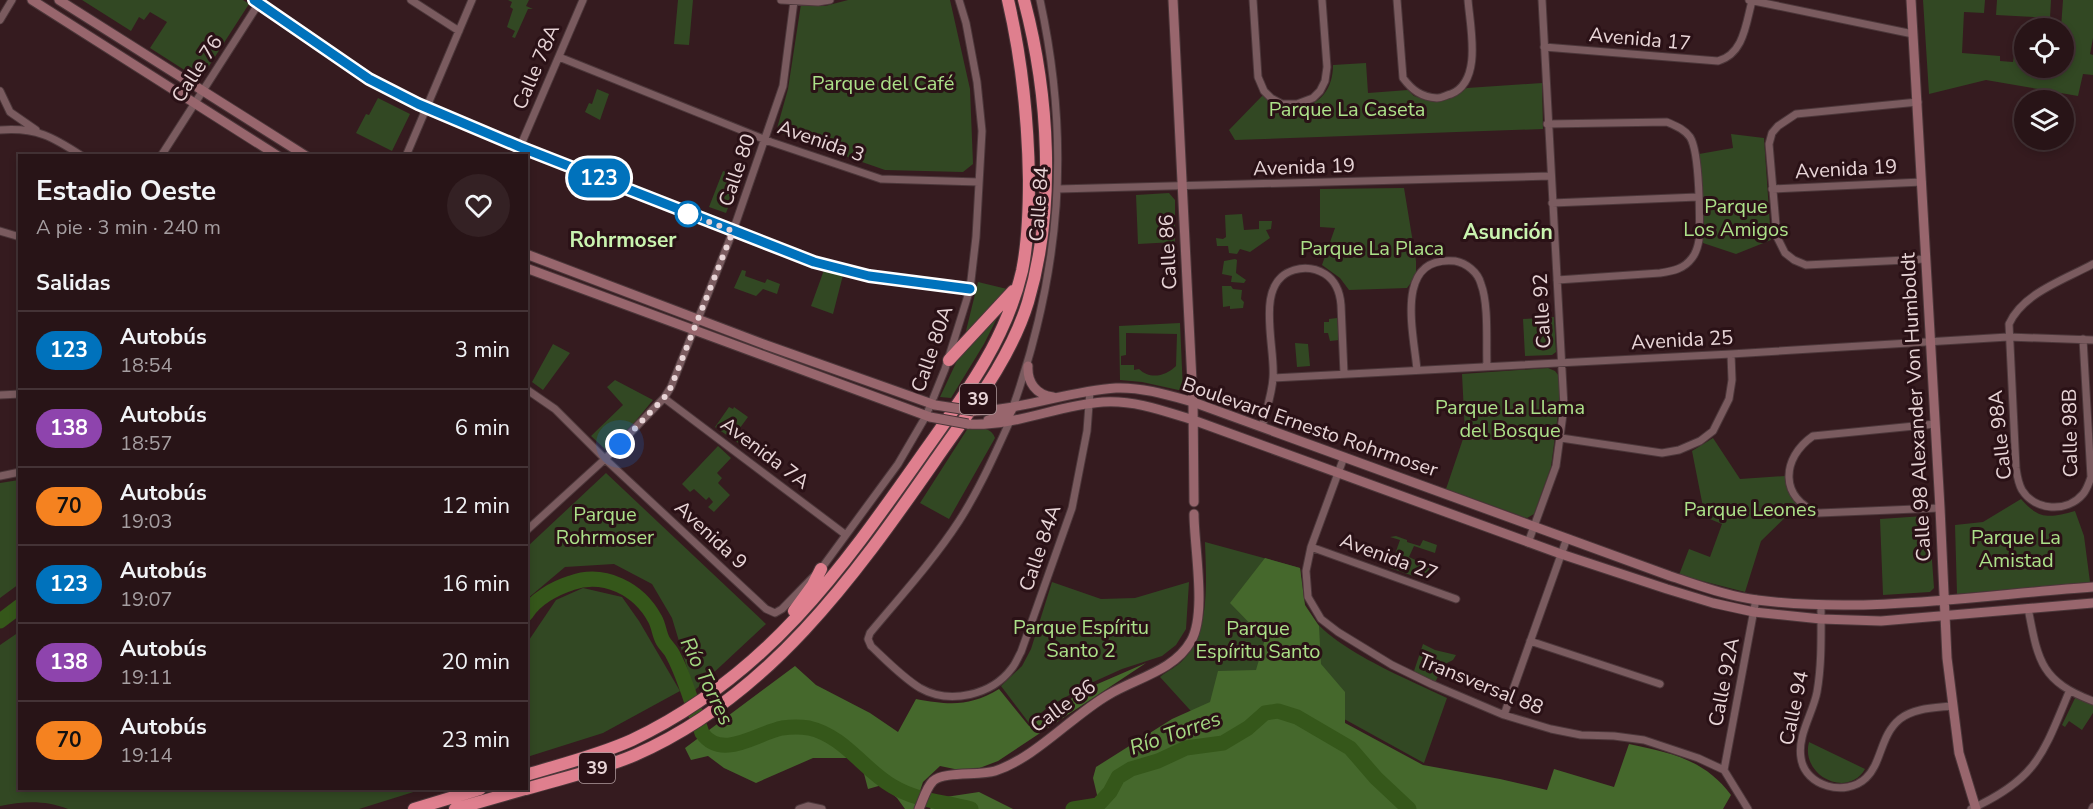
<!DOCTYPE html>
<html lang="es">
<meta charset="utf-8">
<style>
:root{--surface:#281417;--page:#342124;--text:#f1f3f6;--muted:#a59ea1;--line:#443336}
body{margin:0;font-family:"Nunito Sans",sans-serif;background:var(--page);color:var(--text);height:100vh;display:flex;flex-direction:column;font-size:22px;white-space:nowrap}
*{box-sizing:border-box;margin:0}
p{font-size:20px;color:var(--muted)}
.icon{flex:none;width:33px;height:33px;fill:none;stroke:currentColor;stroke-width:2;stroke-linecap:round;stroke-linejoin:round}
.map{position:relative;flex:1;overflow:hidden}
.details{position:absolute;left:18px;top:154px;width:510px;height:636px;display:flex;flex-direction:column;background:var(--surface);border-radius:0px;box-shadow:0 3px 9px #0003,0 0 0 2px var(--line)}
.details>*{flex:none}
.badge{padding:0 12px;border-radius:20px;font-size:21px;line-height:39px}
.tools{position:absolute;left:2014px;top:18px;display:grid;gap:12px}
.tools a{display:grid;place-items:center;width:60px;height:60px;border-radius:50%;background:var(--surface);box-shadow:0 3px 9px #0003,0 0 0 2px var(--line);font-size:30px}
.you{position:absolute;width:30px;height:30px;margin:-15px;border:4px solid #fff;border-radius:50%;background:#1a73e8;box-shadow:0 0 0 9px #1a73e833}
.map>.badge{position:absolute;translate:-50% -50%;box-shadow:0 0 0 3px #fff}
h2{padding:0 18px;font-size:22px;line-height:54px}
.round{display:grid;place-items:center;flex:none;width:63px;height:63px;border-radius:32px;background:var(--page)}
.head{display:flex;align-items:center;justify-content:space-between;height:102px;padding:0 18px}
h1{font-size:28px;font-weight:700;line-height:45px}
ul{padding:0;list-style:none}
li{display:flex;align-items:center;gap:18px;height:78px;padding:0 18px;border-top:2px solid var(--line)}
li div{flex:1}
li b{display:block;font-size:22px}
li em{font-style:normal}
li .badge{min-width:66px;font-weight:700;text-align:center}
.map>svg:first-child{display:block}
.green{fill:#324823;fill-rule:evenodd}
.forest{fill:#45682c}
.lines{fill:none;stroke-linecap:round;stroke-linejoin:round}
.river{stroke:#35571a;stroke-width:15}
.street-casing{stroke:#4c373a;stroke-width:9}
.secondary-casing{stroke:#4c373a;stroke-width:11}
.highway-casing{stroke:#4c373a;stroke-width:14}
.street{stroke:#7a5b5f;stroke-width:7}
.secondary{stroke:#98666d;stroke-width:9}
.highway{stroke:#df7f8e;stroke-width:12}
.secondary-bridge-casing{stroke:#4c373a;stroke-width:11;stroke-linecap:butt}
.secondary-bridge{stroke:#98666d;stroke-width:9}
.line-casing{stroke:#fff;stroke-width:14}
.line{stroke:#0072bc;stroke-width:9}
.walk{stroke:#e8d5d7;stroke-width:6;stroke-dasharray:0 10.8}
.stop-dot{fill:#fff;stroke:#0072bc;stroke-width:3}
.labels{text-anchor:middle;dominant-baseline:central;stroke-width:6;stroke-linejoin:round;paint-order:stroke}
.shield{fill:#2a1116;stroke:#af9a9d;stroke-width:1.5}
.shield-label{font-size:18px;font-weight:bold;fill:#e8d5d7}
.street-label{font-size:20px;fill:#e8d5d7;stroke:#2a1116}
.park-label{font-size:20px;fill:#ace189;stroke:#2a1116}
.neighbourhood-label{font-size:21px;font-weight:bold;fill:#c9f3af;stroke:#2a1116}
.water-label{font-size:21px;font-style:italic;fill:#a4d982;stroke:#2a1116}
</style>
<div class="map">
<svg width="2093" height="809" viewBox="0 0 2093 809">
<rect width="100%" height="100%" fill="#351b1f"/>
<path class="green" d="M82 0H243L249 4 200 80 150 48 167 22 150 12 144 20 139 17 131 31Z
M508 0H529L526 6 533 9H528L515 38 512 37 515 31 507 27 513 9 510 7 512 2Z
M678 0H693L689 45 674 44Z
M848 0H950L970 89 973 164 963 172 885 170 776 132 788 89 801 4 825 6Z
M1923 0H1985L1984 13 1964 12 1962 53 2000 56V61L2013 62 2014 55 2025 56V68H2064V28H2061L2063 0H2093V38L2090 54 2093 55V75L2083 74 2078 96 1986 80 1929 94Z
M1997 0H2051L2050 18 1996 15Z
M1366 63 1368 93 1408 90 1414 96 1426 100 1440 101 1467 88 1542 83 1543 129 1235 140 1229 130 1263 95C1266 98 1270 103 1274 105 1280 108 1290 109 1297 108 1321 105 1333 88 1333 65Z
M597 89 609 94 600 120 585 112 589 103 592 104Z
M378 98 410 114 392 151 356 133 366 114 369 115Z
M1731 134 1764 138 1771 240 1736 254 1703 243 1699 154 1733 148Z
M723 171 740 177 726 213 709 207Z
M1404 188 1416 261V276L1407 288 1349 290 1340 278 1322 265 1335 228 1320 227V189Z
M1169 193 1175 200V242L1138 244 1136 195Z
M1242 214 1244 230 1259 229V221H1272L1271 229 1266 230 1270 238 1250 252 1240 249 1237 254 1229 253 1228 246H1217L1216 238 1223 239 1226 237 1225 215Z
M1235 259 1237 260 1236 273 1246 280 1244 283 1231 282 1232 276 1222 274 1224 261Z
M742 270 746 271 745 276 765 283 767 279 780 284 777 294 763 289 756 296 734 288Z
M824 270 843 275 833 314 811 306Z
M978 282 1007 289 965 335Z
M1222 286H1231L1233 289 1242 290 1241 299 1244 302 1243 308 1230 309V306L1223 307Z
M1003 306 984 344 951 398 940 397 962 350Z
M1554 317 1556 352 1552 355 1525 356 1523 319Z
M1337 318 1339 340 1330 341 1328 333H1324V322H1329V319Z
M1180 323 1183 391 1142 382 1120 380 1119 326ZM1126 333 1177 334 1176 366C1166 376 1150 380 1139 369L1134 370V365H1121V356L1126 355Z
M1295 343 1308 344 1310 366 1297 367Z
M553 344 570 353 543 390 532 382Z
M1548 368 1555 371 1559 376V406L1551 467 1534 514 1527 518 1446 489 1465 433 1462 374Z
M615 380 653 400 634 423 606 450 591 436 623 405 607 387Z
M729 407 733 409 734 407 748 417 737 432 753 442 747 449 715 427Z
M968 428C979 428 991 426 995 438L949 519 920 503Z
M1713 438 1740 479 1785 476 1789 493 1798 505 1761 541 1745 592 1679 575 1689 549 1710 557 1722 524 1705 517 1692 451Z
M718 446 731 458 717 473 722 478 718 483 730 495 714 512 708 507 713 502 709 497 706 500 694 489 690 492 682 484Z
M606 473 766 624 694 691 672 618 652 584 614 564 565 567 527 599V547Z
M19 480V584L0 598V483Z
M2021 499C2039 520 2050 518 2075 511L2084 536 2090 582 1957 594 1955 525 1983 522Z
M1924 516 1929 519 1934 588 1930 592 1883 595 1880 519Z
M1396 536 1407 540V542L1420 546 1423 540 1437 545 1435 553 1414 546 1409 557 1430 567 1425 580 1390 568 1400 540 1390 537Z
M1205 542 1300 568C1302 579 1301 594 1305 605 1319 644 1410 680 1447 698L1424 763 1346 720 1294 701 1200 721 1160 677C1167 671 1177 667 1183 660 1211 633 1206 577 1205 542Z
M1052 582 1101 599 1135 598 1189 582 1186 629 1176 645 1162 656 1122 669 1091 683 1048 707 1029 723 1001 686 1022 666 1031 649Z
M583 588 622 597 639 621 680 691 603 733 527 757V643L556 600Z
M19 632 20 789H423L359 809H68C45 800 24 801 0 806V645Z
M1423 644 1435 650 1456 655 1453 660 1443 665 1435 683 1413 674Z
M2076 696 2093 703V713L2082 730 2069 721 2065 727 2062 725Z
M1809 742 1865 769C1848 799 1800 776 1809 742Z"/>
<path class="forest" d="M1265 558 1300 568 1305 605 1319 626 1321 664 1345 692V723L1423 765 1500 779 1547 790 1554 769 1614 787 1629 744C1671 753 1704 759 1731 795L1723 809H1090L1098 799 1093 778 1096 767 1172 719 1210 702 1218 671 1256 670 1265 639 1230 603Z
M1146 663 998 761 969 772 940 766 923 782 914 809H905L897 798 882 785 868 789 863 770 849 758H813L756 783 724 768 708 756 691 760 685 748 795 666 816 685 870 713 898 732 916 699C949 705 969 707 999 689L1029 726 1086 689Z
M979 792 1013 809H930L939 798Z"/>
<g class="lines">
<path class="river" d="M526 614C535 599 555 588 571 583 604 571 639 589 655 619 659 626 659 634 663 641 666 646 671 650 673 655 686 679 693 708 702 733 722 761 757 733 782 728 790 727 802 727 809 728 844 736 863 769 892 786 919 802 942 801 971 809
M0 621 20 606
M1073 809 1098 805 1110 792 1118 777 1131 769 1158 761 1186 748 1223 743 1248 728 1265 713 1278 711 1297 717 1350 748 1376 778 1409 809"/>
<defs>
<path id="street" d="M254 0 369 79 418 104 520 147 814 262 869 276 970 289
M411 0 459 31
M781 0 818 2 830 0
M1253 0 1258 77 1264 91 1271 98 1282 104H1297L1313 98 1320 91 1325 81 1327 67 1322 0
M1397 0 1403 78C1412 90 1421 97 1437 98 1442 98 1446 95 1451 94 1483 81 1470 27 1468 0
M1749 0 1913 34
M0 20 12 0
M1544 47 1718 61C1744 54 1746 23 1752 1
M559 57 771 142 881 179 979 182
M0 91 10 112 36 130
M1918 102 1796 114 1778 126 1772 133 1769 144 1777 237 1785 253 1794 260 1806 265 1926 259
M1547 124 1667 122C1676 126 1684 129 1690 137 1700 153 1700 220 1699 240 1698 246 1696 253 1692 258 1684 269 1673 271 1660 273L1557 280
M0 130C36 127 53 137 82 156
M520 147 583 0
M161 156 261 0
M406 156 472 0
M1058 189 1550 176
M1772 189 1922 182
M1552 203 1698 197
M0 231 20 237
M2083 339 2091 477C2089 483 2087 489 2083 494 2067 513 2035 511 2022 490 2018 483 2017 475 2016 468L2009 324C2023 293 2064 280 2093 264
M1417 370C1414 334 1393 255 1455 261 1466 263 1478 272 1481 284 1489 305 1486 343 1487 366
M1273 378 1731 354 2008 337 2093 340
M526 389 555 409 605 459 766 609 775 613 782 609 821 569 898 464 926 416 945 369 970 289 976 237 982 131 977 82 966 23 959 0
M0 395 20 394
M664 398 846 535
M1013 407C1061 270 1071 142 1040 0
M1009 423C994 456 979 490 959 521 933 561 900 597 870 633L868 639 871 646C886 660 902 677 920 688 950 705 992 695 1012 668 1016 663 1018 657 1021 652L1072 508 1087 431 1090 391
M1935 424 1813 436C1781 458 1779 499 1819 513L1940 508
M1262 427C1266 411 1272 394 1273 378 1276 347 1253 282 1294 270 1304 267 1315 268 1325 274 1336 281 1340 292 1341 305L1344 374
M1561 438 1662 453 1679 450 1700 441 1713 431 1729 399 1732 380 1731 354
M1344 457 1311 547 1306 571 1308 597 1321 619 1338 632 1392 665 1431 684 1504 715 1551 729 1581 735 1614 736 1644 740 1698 758 1724 770 1748 809
M0 476 20 472
M526 531 605 459 664 398 671 387 733 231 783 86 794 1
M1528 543 1556 466 1564 407 1542 0
M1311 547 1456 599
M1821 605C1821 635 1822 663 1817 692 1813 713 1797 736 1801 758 1805 787 1846 797 1866 778 1882 763 1880 735 1900 719 1914 708 1934 708 1952 706
M2028 608C2038 660 2040 681 2093 701
M1530 641 1660 684
M1504 715 1567 538
M1724 770 1756 599
M799 809 808 806 822 809
M1971 809C2037 779 2043 754 2069 692
M2092 809 2093 807"/>
<path id="secondary" d="M32 0 278 156
M59 0 306 156
M1173 0 1193 402 1194 502
M1911 0 1940 508 1947 658 1959 753 1976 809
M526 254 766 345 935 405
M526 268 930 417
M1028 366C1027 382 1036 395 1053 397
M974 411C1022 410 1068 391 1116 388 1142 387 1168 395 1193 402L1670 576C1698 585 1727 596 1757 600 1869 614 1982 595 2093 587
M988 420 1009 414 1013 407
M968 424C1015 427 1057 405 1103 402 1135 400 1164 411 1193 420L1561 554 1667 589 1713 603 1754 612 1821 619 1881 621 2093 603
M919 809C923 800 926 788 933 781 944 771 979 776 995 771 1035 758 1072 716 1108 695 1136 678 1174 671 1191 641 1207 613 1194 547 1194 514"/>
<path id="highway" d="M949 360 1013 291
M794 611 813 585 821 569
M526 775C562 764 599 755 632 740 767 676 841 570 924 452 964 396 1006 340 1022 271 1028 242 1029 211 1029 180 1028 119 1022 60 1008 0
M526 789C563 778 600 770 635 755 768 697 854 577 934 462 969 411 1010 361 1028 302 1056 208 1049 94 1024 0
M414 809 480 789
M455 809 525 789"/>
</defs>
<use href="#street" class="street-casing"/>
<use href="#secondary" class="secondary-casing"/>
<use href="#highway" class="highway-casing"/>
<use href="#street" class="street"/>
<use href="#secondary" class="secondary"/>
<use href="#highway" class="highway"/>
<defs>
<path id="secondary-bridge" d="M935 405 974 411
M930 417 968 424"/>
</defs>
<use href="#secondary-bridge" class="secondary-bridge-casing"/>
<use href="#secondary-bridge" class="secondary-bridge"/>
</g>
<g class="lines">
<defs>
<path id="line" d="M254 0 369 79 418 104 520 147 814 262 869 276 970 289"/>
</defs>
<use href="#line" class="line-casing"/>
<use href="#line" class="line"/>
<path class="walk" d="M620 444 664 398 671 387 733 231 688 214"/>
</g>
<circle class="stop-dot" cx="688" cy="214" r="12"/>
<g class="labels">
<g class="shield">
<rect x="960" y="384" width="36" height="30" rx="4.5"/>
<rect x="579" y="753" width="36" height="30" rx="4.5"/>
</g>
<g class="shield-label">
<text x="978" y="399">39</text>
<text x="597" y="768">39</text>
</g>
<g class="street-label">
<text transform="translate(1640 39) rotate(5)">Avenida 17</text>
<text transform="translate(536 67) rotate(-67)">Calle 78A</text>
<text transform="translate(197 69) rotate(-57)">Calle 76</text>
<text transform="translate(821 141) rotate(19)">Avenida 3</text>
<text transform="translate(1304 167) rotate(-2)">Avenida 19</text>
<text transform="translate(1846 169) rotate(-3)">Avenida 19</text>
<text transform="translate(737 170) rotate(-71)">Calle 80</text>
<text transform="translate(1039 204) rotate(-86)">Calle 84</text>
<text transform="translate(1168 252) rotate(-93)">Calle 86</text>
<text transform="translate(1542 311) rotate(-93)">Calle 92</text>
<text transform="translate(1682 340) rotate(-3)">Avenida 25</text>
<text transform="translate(932 349) rotate(-71)">Calle 80A</text>
<text transform="translate(1916 407) rotate(-93)">Calle 98 Alexander Von Humboldt</text>
<text transform="translate(1310 427) rotate(19)">Boulevard Ernesto Rohrmoser</text>
<text transform="translate(2070 433) rotate(-91)">Calle 98B</text>
<text transform="translate(2000 435) rotate(-96)">Calle 98A</text>
<text transform="translate(765 453) rotate(37)">Avenida 7A</text>
<text transform="translate(711 535) rotate(43)">Avenida 9</text>
<text transform="translate(1040 548) rotate(-71)">Calle 84A</text>
<text transform="translate(1389 557) rotate(20)">Avenida 27</text>
<text transform="translate(1724 682) rotate(-79)">Calle 92A</text>
<text transform="translate(1481 684) rotate(22)">Transversal 88</text>
<text transform="translate(1063 706) rotate(-36)">Calle 86</text>
<text transform="translate(1794 708) rotate(-78)">Calle 94</text>
</g>
<g class="park-label">
<text x="883" y="83">Parque del Café</text>
<text x="1347" y="109">Parque La Caseta</text>
<text x="1736" y="206">Parque<tspan x="1736" dy="23">Los Amigos</tspan></text>
<text x="1372" y="248">Parque La Placa</text>
<text x="1510" y="407">Parque La Llama<tspan x="1510" dy="23">del Bosque</tspan></text>
<text x="1750" y="509">Parque Leones</text>
<text x="605" y="514">Parque<tspan x="605" dy="23">Rohrmoser</tspan></text>
<text x="2016" y="537">Parque La<tspan x="2016" dy="23">Amistad</tspan></text>
<text x="1081" y="627">Parque Espíritu<tspan x="1081" dy="23">Santo 2</tspan></text>
<text x="1258" y="628">Parque<tspan x="1258" dy="23">Espíritu Santo</tspan></text>
</g>
<g class="neighbourhood-label">
<text x="1508" y="232">Asunción</text>
<text x="623" y="240">Rohrmoser</text>
</g>
<g class="water-label">
<text transform="translate(707 681) rotate(64)">Río Torres</text>
<text transform="translate(1175 733) rotate(-19)">Río Torres</text>
</g>
</g>
</svg>
<div class="tools">
<a><svg class="icon" aria-label="locate" viewBox="0 0 24 24"><circle cx="12" cy="12" r="6"/><path d="M12 2v4M12 18v4M2 12h4M18 12h4"/></svg></a>
<a><svg class="icon" aria-label="layers" viewBox="0 0 24 24"><path d="M12 4l9 5-9 5-9-5zM3 14l9 5 9-5"/></svg></a>
</div>
<div class="you" style="left:620px;top:444px"></div>
<b class="badge" style="left:599px;top:178px;background:#0072bc;color:#fff">123</b>
<section class="details">
<div class="head"><div><h1>Estadio Oeste</h1><p>A pie · 3 min · 240 m</p></div><a class="round"><svg class="icon" aria-label="heart" viewBox="0 0 24 24"><path d="M12 20l-8-8c-3-5 5-10 8-4 3-6 11-1 8 4z"/></svg></a></div>
<h2>Salidas</h2>
<ul>
<li><span class="badge" style="background:#0072bc;color:#fff">123</span><div><b>Autobús</b><p>18:54</p></div><em>3 min</em></li>
<li><span class="badge" style="background:#8e44ad;color:#fff">138</span><div><b>Autobús</b><p>18:57</p></div><em>6 min</em></li>
<li><span class="badge" style="background:#f58220;color:#111">70</span><div><b>Autobús</b><p>19:03</p></div><em>12 min</em></li>
<li><span class="badge" style="background:#0072bc;color:#fff">123</span><div><b>Autobús</b><p>19:07</p></div><em>16 min</em></li>
<li><span class="badge" style="background:#8e44ad;color:#fff">138</span><div><b>Autobús</b><p>19:11</p></div><em>20 min</em></li>
<li><span class="badge" style="background:#f58220;color:#111">70</span><div><b>Autobús</b><p>19:14</p></div><em>23 min</em></li>
</ul>
</section>
</div>
